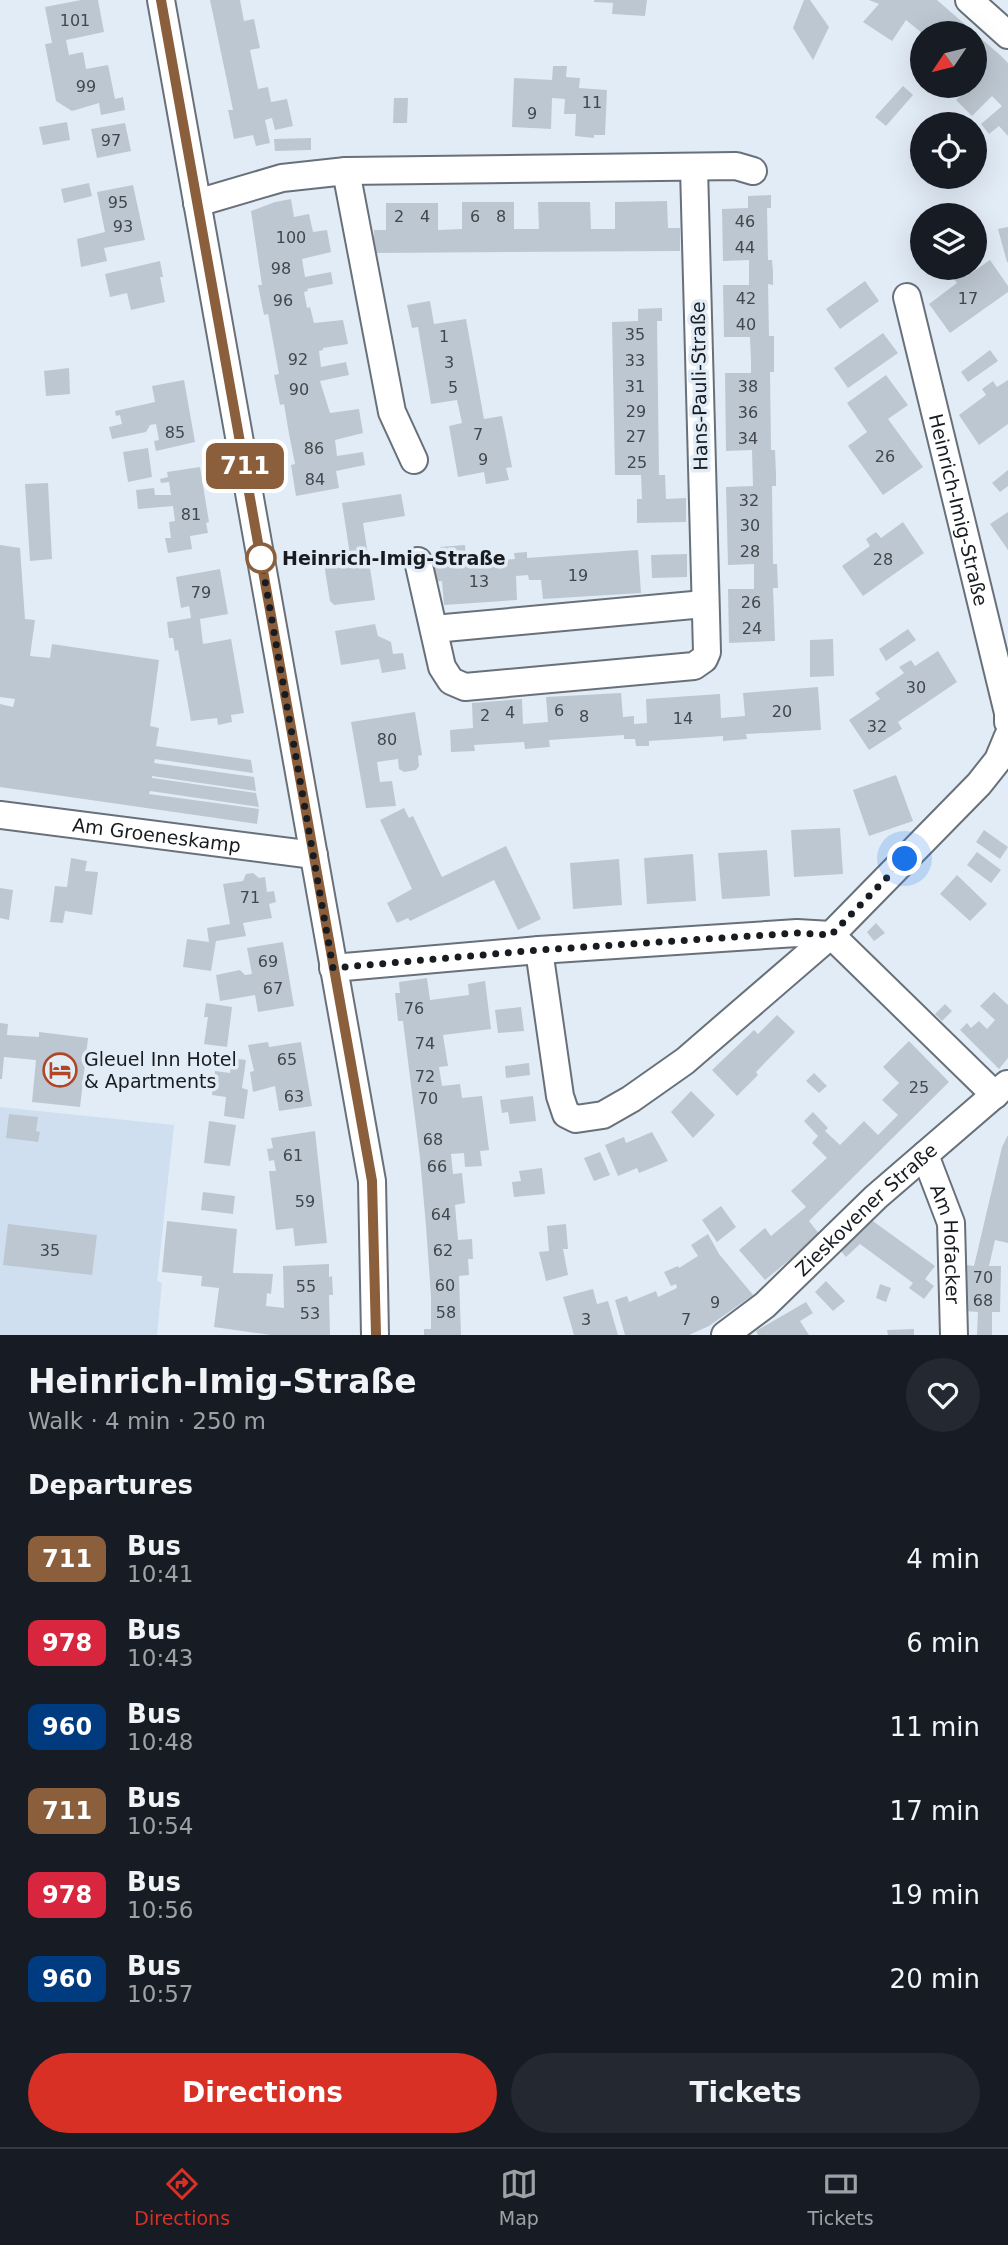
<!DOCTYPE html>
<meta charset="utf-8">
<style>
:root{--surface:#171b24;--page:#242831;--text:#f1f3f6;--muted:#9ea1a6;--line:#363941;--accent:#d93025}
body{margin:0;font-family:"DejaVu Sans",sans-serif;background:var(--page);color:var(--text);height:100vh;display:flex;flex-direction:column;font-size:26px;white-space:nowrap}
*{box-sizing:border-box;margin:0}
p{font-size:23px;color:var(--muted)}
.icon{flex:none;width:38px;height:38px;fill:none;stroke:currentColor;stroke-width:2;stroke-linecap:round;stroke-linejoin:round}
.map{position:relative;height:1335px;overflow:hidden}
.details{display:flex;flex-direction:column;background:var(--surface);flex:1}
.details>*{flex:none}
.badge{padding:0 14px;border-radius:10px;font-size:24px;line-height:46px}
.needle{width:46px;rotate:235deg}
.tools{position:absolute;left:910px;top:21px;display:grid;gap:14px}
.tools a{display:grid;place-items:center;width:77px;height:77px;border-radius:50%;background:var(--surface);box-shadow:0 7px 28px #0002;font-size:35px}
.you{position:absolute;width:35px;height:35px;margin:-18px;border:5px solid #fff;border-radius:50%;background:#1a73e8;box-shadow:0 0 0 10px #1a73e833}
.map>.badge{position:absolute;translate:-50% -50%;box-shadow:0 0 0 4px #fff}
h2{padding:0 28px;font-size:26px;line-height:63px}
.round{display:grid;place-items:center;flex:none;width:74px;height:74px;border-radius:37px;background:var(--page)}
.head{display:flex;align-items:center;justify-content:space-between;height:119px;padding:0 28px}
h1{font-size:33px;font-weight:800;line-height:52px}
.primary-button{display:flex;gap:14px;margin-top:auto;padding:14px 28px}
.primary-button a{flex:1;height:80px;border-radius:42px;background:var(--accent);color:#fff;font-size:28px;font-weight:800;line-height:80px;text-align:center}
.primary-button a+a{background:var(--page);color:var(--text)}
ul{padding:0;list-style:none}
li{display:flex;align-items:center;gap:21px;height:84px;padding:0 28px}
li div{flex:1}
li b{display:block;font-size:26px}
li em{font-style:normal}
li .badge{min-width:77px;font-weight:700;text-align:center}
.dock{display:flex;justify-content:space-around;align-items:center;height:98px;border-top:2px solid var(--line);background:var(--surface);font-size:19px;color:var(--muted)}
.dock a{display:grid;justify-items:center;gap:4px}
.dock .active{color:var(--accent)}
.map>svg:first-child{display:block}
.built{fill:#cfdfef}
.building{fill:#bdc7d1}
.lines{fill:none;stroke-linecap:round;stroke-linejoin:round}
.minor-casing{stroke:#68717a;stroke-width:30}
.minor{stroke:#fff;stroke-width:26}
.line-casing{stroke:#fff;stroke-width:16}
.line{stroke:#8b5e3c;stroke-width:10}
.walk{stroke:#181c20;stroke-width:7;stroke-dasharray:0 12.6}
.stop-dot{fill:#fff;stroke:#8b5e3c;stroke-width:3.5}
.labels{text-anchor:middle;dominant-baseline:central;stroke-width:7;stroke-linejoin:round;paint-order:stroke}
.number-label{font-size:16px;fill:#41474c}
.street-label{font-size:19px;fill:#181c20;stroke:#e2ecf7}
.stop-label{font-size:19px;font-weight:bold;fill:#181c20;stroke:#e2ecf7;text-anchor:start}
.poi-label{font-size:19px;fill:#181c20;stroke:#e2ecf7;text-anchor:start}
</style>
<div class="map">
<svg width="1008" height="1335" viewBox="0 0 1008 1335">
<rect width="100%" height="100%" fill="#e2ecf7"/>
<path class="built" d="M0 1107 174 1125 157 1281 162 1283 157 1335H0Z"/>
<path class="building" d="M81 0H98L104 32 66 40 69 55 83 52 86 69 108 65 115 99 123 97 125 110 101 115 99 103 72 111 56 101 45 44 52 43 45 7Z
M210 0H240L244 21 254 19 257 34 260 48 250 50 258 89 268 87 271 102 287 99 293 126 275 130 272 118 265 120 270 143 256 146 253 135 234 139 228 110H233Z
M594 0H647L645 16 612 14 613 3 594 2Z
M804 0H810L829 27 813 60 793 28Z
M869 0H937L1000 55 1008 63V136L999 126 989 134 981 124 1002 106 992 96 972 116 956 100 970 86H975V33H922L906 20 892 41 863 22 879 4Z
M553 66H567L566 77 580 78 579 88 607 90 605 135H594V138L575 136 576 114H564L565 99 552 98 551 129 512 127 514 78 552 80Z
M903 86 913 95 886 126 875 117Z
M394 98H408L407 123H393Z
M67 122 70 140 43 145 39 127Z
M125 123 131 151 97 158 91 129Z
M311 138V150L275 151 274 139Z
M89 183 92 196 64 203 61 189Z
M133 185 145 240 104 248 107 261 81 267 77 239 105 232 97 192Z
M771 195V208H767L768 260H772L773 272V285L768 284 769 336H774V372H770L771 450H775L776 474V486H772L773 564H777L778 588H773L775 641 729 643 728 589H754V564L728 565 726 487 753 486 752 450 726 451 725 373H751V361L750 337H724L723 285H749V260L723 261 722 209 748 208V196Z
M291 199 294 217 309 214 313 232 327 230 331 252 302 259 305 277 331 272 333 284 307 289 308 291 304 292 307 308 310 307 314 323 343 320 348 344 323 348V350L319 351 321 367 346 362 349 375 320 381 330 413 359 409 363 433 335 440 337 456 363 452 365 465 336 471 339 488 296 496 291 465 295 464 289 434 284 404 280 405 274 375 279 374 268 314 264 315 258 285H262L251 211 275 202Z
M667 201 668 228H680V251L374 253V230H386V203H438V230L462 229V202H514V229H539L538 202H590L591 229H615V202Z
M1008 227V262H1007L998 229Z
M990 260 1008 286V292L950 333 929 304 957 283 952 277 963 270 967 276Z
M160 261 163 277H160L165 302 131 310 127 293 110 297 105 274Z
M865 281 879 301 840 329 826 309Z
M430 301 434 324 466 319 484 419 502 416 512 467 506 468 509 480 486 484 484 472 458 477 449 426 462 423 457 400 431 404 418 327 412 328 407 305Z
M662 308V321H657L659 475H665L666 499 686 498V522L637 523V499H642L641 475H615L612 322 638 321V309Z
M883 333 898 353 848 388 834 368Z
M990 350 998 361 968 382 961 372Z
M69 368 70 394 46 396 44 371Z
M886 375 908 405 888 419 923 467 883 495 848 446 867 432 847 403Z
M184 380 195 442 156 451 154 441 159 440 156 424 150 425 146 432 112 439 109 427 122 424 120 415 116 416 115 411 155 402 152 386Z
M1008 380V424L979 445 959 415 986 395 982 389 993 381 997 387Z
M148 448 152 477 128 482 123 452Z
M200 467 209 522 206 523 208 533 190 536 192 549 168 553 165 538H171L169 522 175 521 173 506 138 509 136 490 154 488 155 495H171L169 482 161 483 160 479 168 477 167 472Z
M1008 470V486L1000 492 992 483Z
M48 483 52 559 30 561 25 484Z
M401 494 405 516 363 523 375 600 334 605 330 601 324 564 330 558 350 555 342 503Z
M1008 512V550L990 524Z
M903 522 924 553 863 596 842 566 870 546 866 539 876 532 881 538Z
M0 545 20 548 25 619 35 620 30 656 50 658 52 644 159 660 150 726 159 728 156 746 251 760 253 773 155 759 154 763 254 777 256 791 152 776V778L256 793 259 807 150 791 149 794 259 809 257 824 0 787V704L13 707 15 699 0 697Z
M465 545 466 562 515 559 514 553 527 552V558L638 550 641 593 543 599 541 580H529L528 575 516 576 517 600 444 605 442 581 430 582 428 559 441 558 440 547Z
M687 554V577L652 578 651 555Z
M220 569 228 614 200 619 203 644 231 639 244 713 231 715 232 722 218 725 217 718 191 721 178 650 175 651 173 638H169L167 622 191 618 189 606 181 608 176 577Z
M375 624 378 636 391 642 393 654 403 653 406 669 382 673 379 659 341 665 335 631Z
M908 629 916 640 886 661 879 649Z
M833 639 834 676 810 677V640Z
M938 651 957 682 898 722 902 729 869 750 849 720 880 699 875 693 904 673 899 667 911 660 915 666Z
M818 687 821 730 746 734 747 739 723 741V736L649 741V746H636L635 739H624V735L549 740 550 747 525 749 524 742 474 745 475 751 451 752 450 730 473 728 472 703 522 699 523 724 548 722 546 697 621 693 623 717 634 716V724L647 723 646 699 720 694 721 718 732 717 745 716 743 693Z
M415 712 422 755 418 756 419 766 416 770 404 772 399 769 398 759 377 762 380 782 392 781 396 806 366 808 351 722Z
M896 775 913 821 869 836 853 790Z
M404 808 409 818 413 816 442 877 506 846 541 919 518 930 494 880 410 921 408 918 397 923 387 903 412 889 380 820Z
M840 828 843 874 794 877 791 830Z
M984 830 1008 847 1000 859 976 842Z
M767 850 770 896 722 899 718 853Z
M977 852 1001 870 991 883 967 865Z
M693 854 696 901 647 904 644 858Z
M71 858 87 861 85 871 98 872 92 915 65 911 63 923 50 922 55 886 67 887Z
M619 859 622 905 573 909 570 863Z
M253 873 259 878 265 877 267 892 274 891 276 902 269 904 272 918 243 923 246 936 216 941 211 971 183 967 187 939 209 942 207 928 230 924 223 884 243 881 246 874Z
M957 875 987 904 970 921 940 894Z
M0 888 13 890 9 920 0 918Z
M876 923 885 933 874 941 867 932Z
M283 942 294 1006 258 1012 255 995 220 1001 216 975 240 970 245 975 252 974 247 948Z
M427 978 430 1000 469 995 468 984 485 981 491 1029 443 1035 448 1066 439 1067 442 1086 460 1084 462 1098 482 1096 489 1150 480 1151 482 1166 465 1167 464 1153 451 1154 453 1174 462 1173 465 1203 455 1205 458 1240 472 1239 473 1259H468L469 1275 459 1276 461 1335H424V1329H431V1296L426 1226 420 1158 403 1021H398L395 993H400L399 982Z
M994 992 1008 1005V1058L999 1069 960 1030 967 1023 971 1028 979 1021 987 1029 995 1020 980 1006Z
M206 1003 232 1007 227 1047 204 1044 208 1017H204Z
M945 1004 952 1011 942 1021 935 1014Z
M521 1007 524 1031 498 1033 495 1010Z
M777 1015 795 1032 756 1072 758 1075 737 1096 712 1070 754 1030 758 1034Z
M0 1023 8 1024 7 1035 39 1037V1032L88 1038 80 1107 32 1102 36 1060 4 1057 2 1079H0Z
M909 1041 949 1082 809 1221 820 1235 765 1280 739 1250 765 1228 771 1236 806 1207 791 1191 827 1158 812 1143 818 1136 804 1121 813 1112 828 1128 825 1131 840 1145 864 1121 878 1135 898 1115 882 1100 899 1083 883 1067Z
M268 1042 269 1047 301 1042 312 1106 279 1111 275 1086 253 1092 250 1072 254 1071 248 1045Z
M232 1058 246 1060 242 1088 248 1090 244 1119 224 1116 226 1097 212 1095 215 1071 230 1073Z
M529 1063 530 1075 506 1078 505 1066Z
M814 1073 827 1086 819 1093 806 1081Z
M691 1091 715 1115 693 1138 671 1112Z
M533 1096 536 1121 510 1124 508 1112 502 1113 500 1100Z
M9 1114 38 1117 36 1131 40 1132 38 1142 6 1138Z
M209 1121 236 1125 230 1166 204 1163Z
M315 1131 327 1243 295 1246 293 1228 276 1230 269 1171H276L274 1160 269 1161 267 1149 273 1148 271 1138Z
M652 1132 668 1161 639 1173 637 1168 618 1176 605 1145 624 1137 626 1143Z
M1008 1135V1243L995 1240 989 1266H1001L1000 1312H992V1335H977L978 1312 965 1311 966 1265 974 1266 1002 1147Z
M600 1152 610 1175 594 1181 584 1158Z
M542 1168 545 1194 514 1197 512 1182 521 1181 519 1171Z
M203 1192 235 1196 233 1214 201 1210Z
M721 1206 736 1227 717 1242 702 1220Z
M870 1219 935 1266 925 1279 934 1286 924 1299 909 1288 913 1283 860 1244 846 1257 840 1250Z
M167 1221 237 1229 233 1273 273 1274 271 1294 267 1293 266 1306 284 1308 283 1266 329 1264V1277L332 1276 333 1295H329L330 1335H271L214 1327 219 1288 201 1286 202 1276 162 1272Z
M8 1224 97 1235 92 1275 3 1265Z
M566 1224 568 1249H563L568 1275 546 1281 539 1252 549 1251 547 1226Z
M708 1234 719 1254 753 1295 709 1326 689 1335H625L615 1300 627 1296 629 1302 656 1291 658 1297 677 1288 676 1284 671 1286 664 1272 678 1266 679 1268 698 1256 691 1245Z
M826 1281 845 1301 833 1311 815 1292Z
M880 1284 891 1288 886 1302 876 1298Z
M593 1289 597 1304 608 1301 618 1335H574L563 1297Z
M806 1302 813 1313 800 1321 809 1335H758L756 1331Z
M914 1329V1335H888L887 1330Z"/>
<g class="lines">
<defs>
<g id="minor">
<path d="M161 0 372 1181 375 1335"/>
<path d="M969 0 1008 35"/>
<path d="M346 171 392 412 414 460"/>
<path d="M197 203 282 178 346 171 736 166 753 171"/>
<path id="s1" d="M907 297 1008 713V722"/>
<path d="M418 561 442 667 451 681 465 687 694 666 704 659 707 652 694 168"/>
<path d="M434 629 704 604"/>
<path id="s2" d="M0 815 314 855"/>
<path d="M539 950 560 1096 566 1114 576 1119 603 1115 631 1099 685 1061 831 935 979 784 998 760 1008 736"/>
<path d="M333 968 539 950 797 933 831 935 995 1095"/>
<path id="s3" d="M925 1155 951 1223 954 1335"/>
<path id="s4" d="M725 1335 765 1305 876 1197 1007 1084"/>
</g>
</defs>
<use href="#minor" class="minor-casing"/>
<use href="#minor" class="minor"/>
</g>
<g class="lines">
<defs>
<path id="line" d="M161 0 372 1181 376 1335"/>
</defs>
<use href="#line" class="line-casing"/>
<use href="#line" class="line"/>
<path class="walk" d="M261 558 333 968 539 950 797 933 831 935 905 859"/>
</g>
<defs>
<symbol id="hotel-ring" viewBox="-11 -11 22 22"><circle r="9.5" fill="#e2ecf7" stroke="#af4725" stroke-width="1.5"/><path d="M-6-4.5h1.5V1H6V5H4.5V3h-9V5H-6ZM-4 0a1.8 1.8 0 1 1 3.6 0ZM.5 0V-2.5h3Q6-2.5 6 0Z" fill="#af4725"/></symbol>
</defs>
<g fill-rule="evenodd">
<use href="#hotel-ring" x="41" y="1051" width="38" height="38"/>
</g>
<circle class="stop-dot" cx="261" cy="558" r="14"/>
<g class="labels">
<g class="number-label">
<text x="75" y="20">101</text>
<text x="86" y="86">99</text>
<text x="592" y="102">11</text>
<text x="532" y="113">9</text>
<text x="111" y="140">97</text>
<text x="118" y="202">95</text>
<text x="399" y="216">2</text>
<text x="425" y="216">4</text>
<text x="475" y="216">6</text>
<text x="501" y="216">8</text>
<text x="745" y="221">46</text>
<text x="123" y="226">93</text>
<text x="291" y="237">100</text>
<text x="745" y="247">44</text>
<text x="281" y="268">98</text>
<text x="746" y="298">42</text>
<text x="968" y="298">17</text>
<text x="283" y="300">96</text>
<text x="746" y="324">40</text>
<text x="635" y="334">35</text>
<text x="444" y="336">1</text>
<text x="298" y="359">92</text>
<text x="635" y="360">33</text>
<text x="449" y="362">3</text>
<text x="635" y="386">31</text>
<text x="748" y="386">38</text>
<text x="453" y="387">5</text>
<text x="299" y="389">90</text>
<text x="636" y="411">29</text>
<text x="748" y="412">36</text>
<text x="175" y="432">85</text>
<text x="478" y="434">7</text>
<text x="636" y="436">27</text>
<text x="748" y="438">34</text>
<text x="314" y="448">86</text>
<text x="885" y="456">26</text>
<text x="483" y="459">9</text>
<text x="637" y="462">25</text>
<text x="315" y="479">84</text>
<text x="749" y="500">32</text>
<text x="191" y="514">81</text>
<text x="750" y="525">30</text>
<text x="750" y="551">28</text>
<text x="883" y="559">28</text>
<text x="578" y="575">19</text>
<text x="479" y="581">13</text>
<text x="201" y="592">79</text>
<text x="751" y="602">26</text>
<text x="752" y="628">24</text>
<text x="916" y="687">30</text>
<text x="559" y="710">6</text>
<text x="782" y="711">20</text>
<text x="510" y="712">4</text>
<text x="485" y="715">2</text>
<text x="584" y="716">8</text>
<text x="683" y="718">14</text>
<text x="877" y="726">32</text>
<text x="387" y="739">80</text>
<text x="250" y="897">71</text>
<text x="268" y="961">69</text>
<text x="273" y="988">67</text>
<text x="414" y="1008">76</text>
<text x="425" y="1043">74</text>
<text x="287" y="1059">65</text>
<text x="425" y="1076">72</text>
<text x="919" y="1087">25</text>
<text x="294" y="1096">63</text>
<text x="428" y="1098">70</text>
<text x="433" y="1139">68</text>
<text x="293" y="1155">61</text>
<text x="437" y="1166">66</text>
<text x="305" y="1201">59</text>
<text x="441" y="1214">64</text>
<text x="50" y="1250">35</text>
<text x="443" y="1250">62</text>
<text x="983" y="1277">70</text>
<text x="445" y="1285">60</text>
<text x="306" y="1286">55</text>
<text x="983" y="1300">68</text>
<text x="715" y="1302">9</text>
<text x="446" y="1312">58</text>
<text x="310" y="1313">53</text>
<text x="586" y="1319">3</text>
<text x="686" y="1319">7</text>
</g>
<g class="street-label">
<text transform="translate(699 386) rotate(-91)">Hans-Pauli-Straße</text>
<text stroke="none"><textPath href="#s1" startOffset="219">Heinrich-Imig-Straße</textPath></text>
<text stroke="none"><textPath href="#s2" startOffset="158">Am Groeneskamp</textPath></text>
<text stroke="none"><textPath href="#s4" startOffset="189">Zieskovener Straße</textPath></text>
<text stroke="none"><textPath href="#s3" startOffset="93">Am Hofacker</textPath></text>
</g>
<g class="stop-label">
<text x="282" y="558">Heinrich-Imig-Straße</text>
</g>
<g class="poi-label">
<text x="84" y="1059">Gleuel Inn Hotel<tspan x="84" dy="22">&amp; Apartments</tspan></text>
</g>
</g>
</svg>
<div class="tools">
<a><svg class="needle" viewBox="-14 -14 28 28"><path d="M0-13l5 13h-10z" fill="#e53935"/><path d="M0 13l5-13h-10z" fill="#9ea1a6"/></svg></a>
<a><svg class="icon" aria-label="locate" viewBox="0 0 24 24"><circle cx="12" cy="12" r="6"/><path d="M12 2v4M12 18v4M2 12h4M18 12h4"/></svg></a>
<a><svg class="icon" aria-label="layers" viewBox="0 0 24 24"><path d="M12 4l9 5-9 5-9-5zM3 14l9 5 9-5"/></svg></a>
</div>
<div class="you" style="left:905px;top:859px"></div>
<b class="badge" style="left:245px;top:466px;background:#8b5e3c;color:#fff">711</b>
</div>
<section class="details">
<div class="head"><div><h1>Heinrich-Imig-Straße</h1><p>Walk · 4 min · 250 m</p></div><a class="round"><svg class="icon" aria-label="heart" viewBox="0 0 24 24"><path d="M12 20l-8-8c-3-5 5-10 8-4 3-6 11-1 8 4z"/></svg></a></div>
<h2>Departures</h2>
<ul>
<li><span class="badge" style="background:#8b5e3c;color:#fff">711</span><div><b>Bus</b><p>10:41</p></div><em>4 min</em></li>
<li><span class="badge" style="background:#d7263d;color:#fff">978</span><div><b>Bus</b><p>10:43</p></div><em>6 min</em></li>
<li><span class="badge" style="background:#003b80;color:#fff">960</span><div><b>Bus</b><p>10:48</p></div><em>11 min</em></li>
<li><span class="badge" style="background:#8b5e3c;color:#fff">711</span><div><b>Bus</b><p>10:54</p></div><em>17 min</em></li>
<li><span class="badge" style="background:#d7263d;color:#fff">978</span><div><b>Bus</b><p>10:56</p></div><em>19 min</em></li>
<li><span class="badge" style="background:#003b80;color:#fff">960</span><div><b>Bus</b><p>10:57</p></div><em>20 min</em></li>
</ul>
<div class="primary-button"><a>Directions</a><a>Tickets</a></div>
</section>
<nav class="dock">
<a class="active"><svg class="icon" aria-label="directions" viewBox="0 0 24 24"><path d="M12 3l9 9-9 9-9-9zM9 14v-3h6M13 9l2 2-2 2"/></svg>Directions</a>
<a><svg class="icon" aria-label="map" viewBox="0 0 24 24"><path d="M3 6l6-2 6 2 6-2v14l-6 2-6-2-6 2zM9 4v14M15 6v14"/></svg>Map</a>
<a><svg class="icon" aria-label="tickets" viewBox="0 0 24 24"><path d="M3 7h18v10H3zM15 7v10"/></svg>Tickets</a>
</nav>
